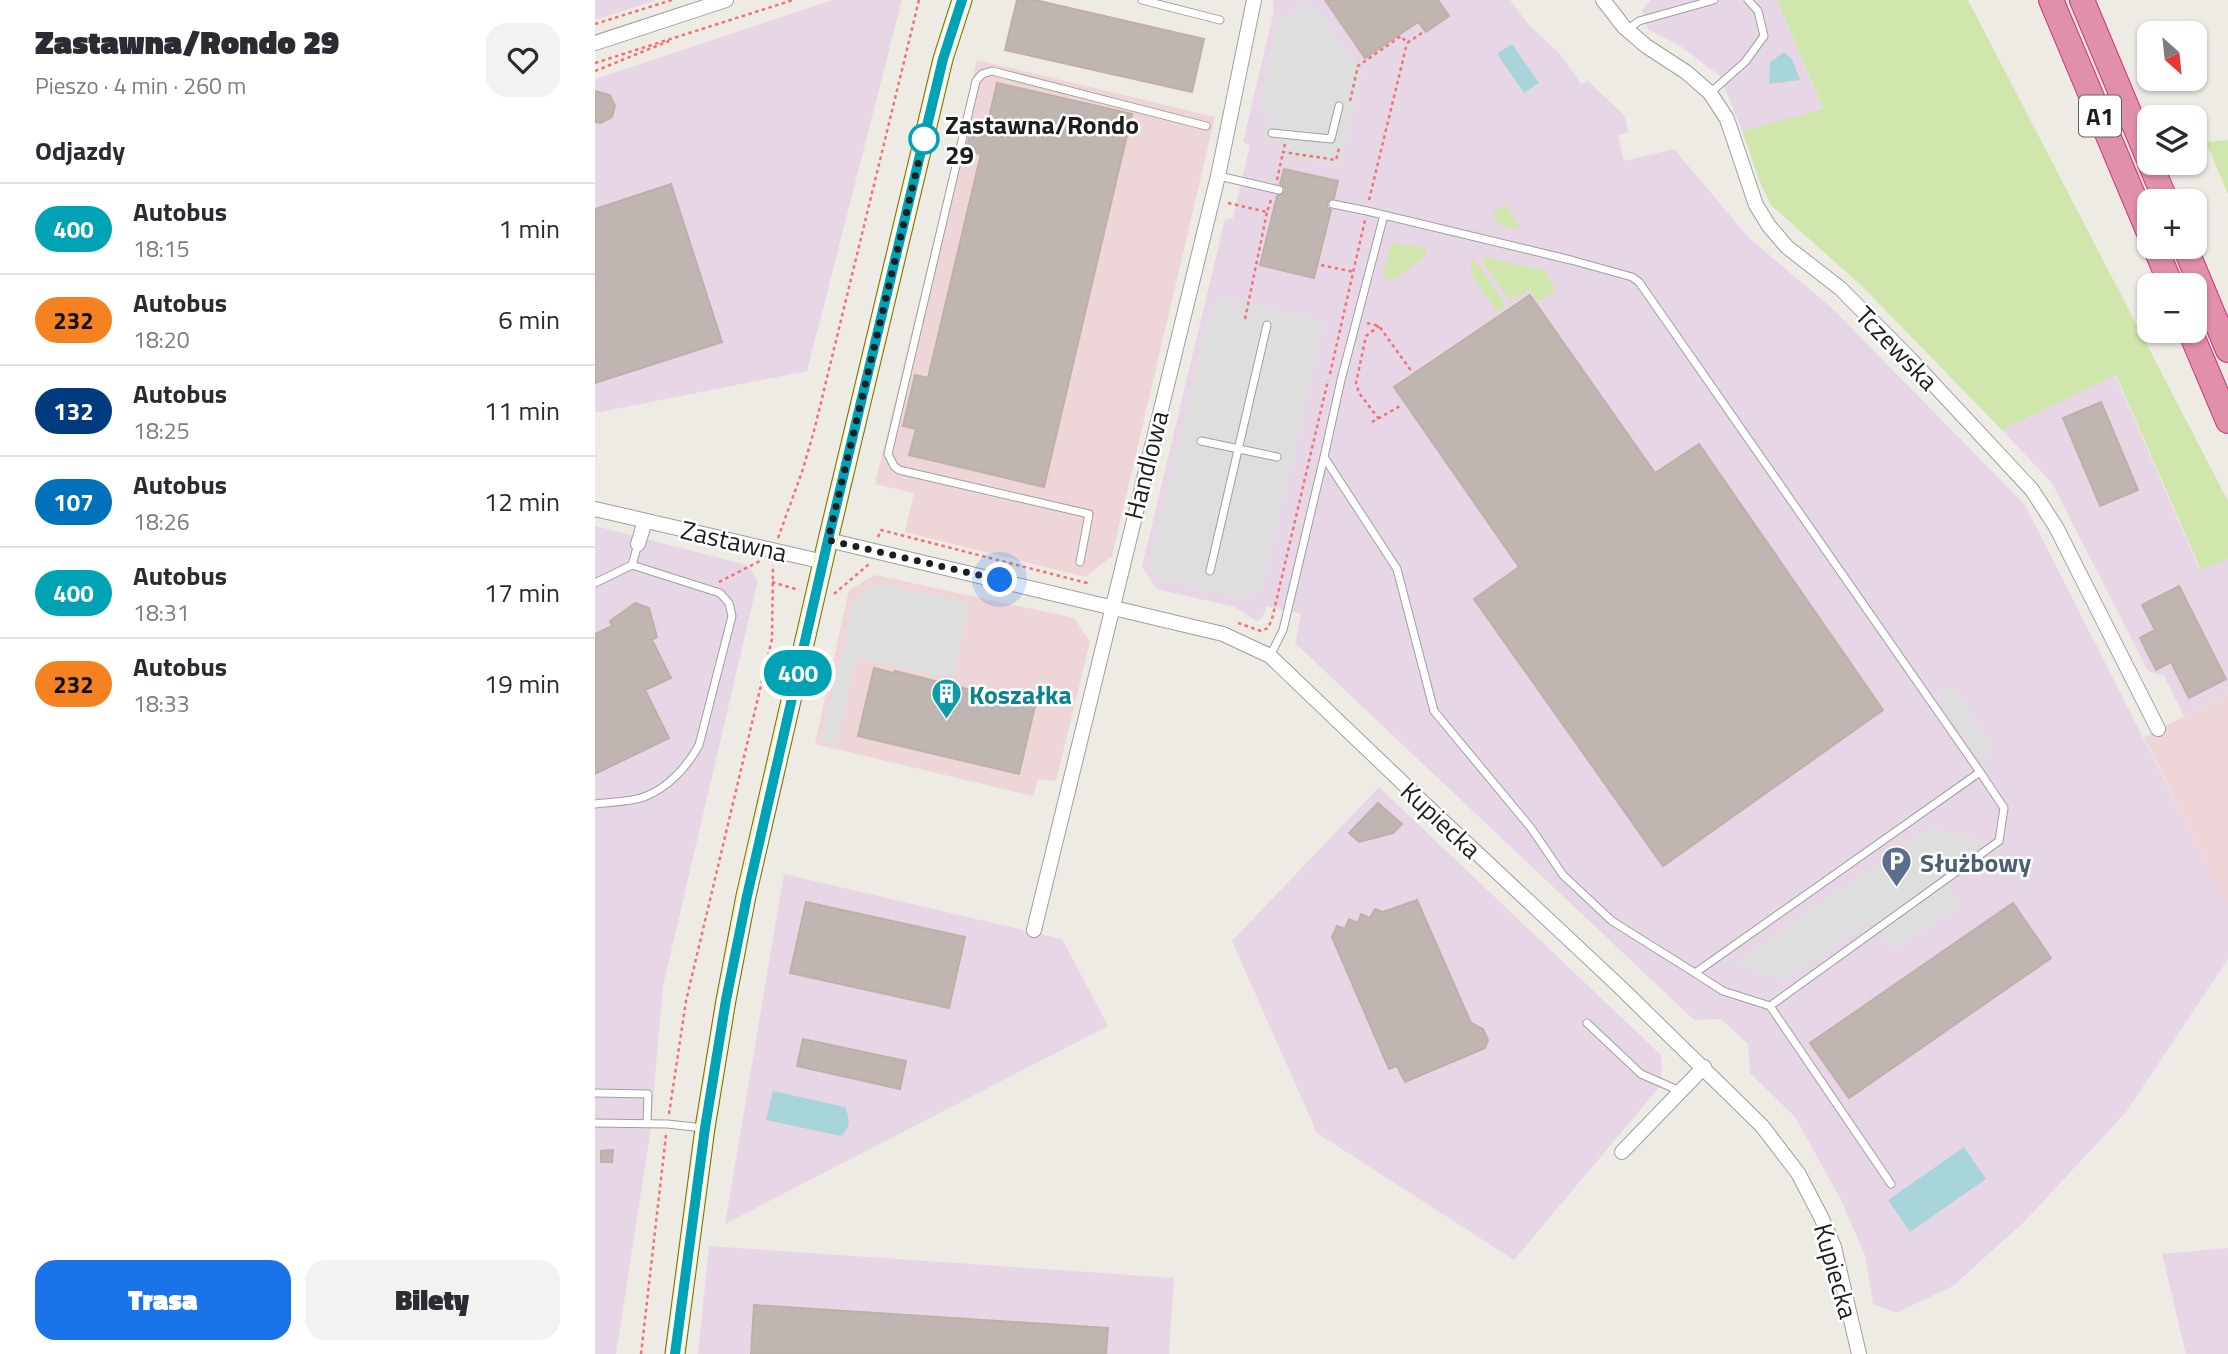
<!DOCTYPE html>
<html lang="pl">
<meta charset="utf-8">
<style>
:root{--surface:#fff;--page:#f2f2f3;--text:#2b2b33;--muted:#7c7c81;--line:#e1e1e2;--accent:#1a73e8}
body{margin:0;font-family:"Titillium Web",sans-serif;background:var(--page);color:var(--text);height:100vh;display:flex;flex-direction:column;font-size:26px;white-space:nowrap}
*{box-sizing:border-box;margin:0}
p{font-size:23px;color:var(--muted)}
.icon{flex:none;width:38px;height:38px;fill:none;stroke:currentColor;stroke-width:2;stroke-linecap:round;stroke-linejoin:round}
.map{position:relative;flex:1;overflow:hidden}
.panel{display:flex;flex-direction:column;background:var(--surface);width:595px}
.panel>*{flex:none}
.badge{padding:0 14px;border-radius:23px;font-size:24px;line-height:46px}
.needle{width:46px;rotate:153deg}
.buttons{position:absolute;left:1542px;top:21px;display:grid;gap:14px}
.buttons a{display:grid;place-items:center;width:70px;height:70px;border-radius:14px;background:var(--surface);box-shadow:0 2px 5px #0004;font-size:35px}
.you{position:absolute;width:35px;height:35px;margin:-18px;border:5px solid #fff;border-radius:50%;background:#1a73e8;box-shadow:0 0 0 10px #1a73e833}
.map>.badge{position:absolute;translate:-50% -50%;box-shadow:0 0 0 4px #fff}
h2{padding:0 35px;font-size:26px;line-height:63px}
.round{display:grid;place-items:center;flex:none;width:74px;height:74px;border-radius:21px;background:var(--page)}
.head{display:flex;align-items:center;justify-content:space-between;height:119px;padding:0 35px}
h1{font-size:33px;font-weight:800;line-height:52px}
.button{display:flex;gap:14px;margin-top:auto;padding:14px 35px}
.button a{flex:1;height:80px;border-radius:21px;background:var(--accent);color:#fff;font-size:28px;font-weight:800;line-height:80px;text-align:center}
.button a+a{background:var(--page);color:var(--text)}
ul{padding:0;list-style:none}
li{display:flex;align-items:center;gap:21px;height:91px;padding:0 35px;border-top:2px solid var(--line)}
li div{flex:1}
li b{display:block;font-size:26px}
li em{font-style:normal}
li .badge{min-width:77px;font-weight:700;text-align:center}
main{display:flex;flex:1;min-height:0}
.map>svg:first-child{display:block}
.commercial{fill:#eed5d7}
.industrial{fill:#e7d7e6}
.grass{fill:#d0e6ad}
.parking{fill:#dedede}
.water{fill:#a7d5d9}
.building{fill:#bfb5b1;stroke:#bfafa8;stroke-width:2}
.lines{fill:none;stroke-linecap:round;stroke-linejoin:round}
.lane-casing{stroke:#9f9f9f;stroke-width:9}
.street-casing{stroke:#9f9f9f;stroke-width:16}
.secondary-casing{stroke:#6f6d0b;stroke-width:21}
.highway-casing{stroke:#cf2e7a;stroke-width:26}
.path{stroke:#f17276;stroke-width:2.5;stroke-dasharray:3.5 3.5;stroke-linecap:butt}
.lane{stroke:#fff;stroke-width:7}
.street{stroke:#fff;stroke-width:14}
.secondary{stroke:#f6f1bb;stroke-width:19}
.highway{stroke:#e190aa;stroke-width:24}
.line-casing{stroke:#fff;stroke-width:16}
.line{stroke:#00a3b4;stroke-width:10}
.walk{stroke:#1e1e1e;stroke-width:7;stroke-dasharray:0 12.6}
.stop-dot{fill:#fff;stroke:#00a3b4;stroke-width:3.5}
.labels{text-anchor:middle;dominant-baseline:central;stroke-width:5;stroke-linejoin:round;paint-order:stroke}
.shield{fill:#fff;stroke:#626262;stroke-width:2}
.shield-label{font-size:24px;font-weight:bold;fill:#1e1e1e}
.stop-label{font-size:26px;font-weight:bold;fill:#1e1e1e;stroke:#fff;text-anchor:start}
.street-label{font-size:26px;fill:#1e1e1e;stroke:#fff}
.culture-label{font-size:26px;font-weight:bold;fill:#0d838f;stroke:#fff;text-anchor:start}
.service-label{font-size:26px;font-weight:bold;fill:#4e5e75;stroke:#fff;text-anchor:start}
</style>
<main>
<section class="panel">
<div class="head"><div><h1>Zastawna/Rondo 29</h1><p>Pieszo · 4 min · 260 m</p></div><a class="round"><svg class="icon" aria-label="heart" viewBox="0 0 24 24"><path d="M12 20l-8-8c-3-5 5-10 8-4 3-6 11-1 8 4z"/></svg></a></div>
<h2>Odjazdy</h2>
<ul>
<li><span class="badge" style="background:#00a3b4;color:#fff">400</span><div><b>Autobus</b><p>18:15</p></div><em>1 min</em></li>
<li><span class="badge" style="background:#f58220;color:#111">232</span><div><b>Autobus</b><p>18:20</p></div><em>6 min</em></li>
<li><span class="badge" style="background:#003b80;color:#fff">132</span><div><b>Autobus</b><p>18:25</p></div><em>11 min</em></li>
<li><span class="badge" style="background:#0072bc;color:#fff">107</span><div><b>Autobus</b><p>18:26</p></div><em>12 min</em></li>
<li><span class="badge" style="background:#00a3b4;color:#fff">400</span><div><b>Autobus</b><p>18:31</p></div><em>17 min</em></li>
<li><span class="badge" style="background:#f58220;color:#111">232</span><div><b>Autobus</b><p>18:33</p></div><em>19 min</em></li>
</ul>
<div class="button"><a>Trasa</a><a>Bilety</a></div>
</section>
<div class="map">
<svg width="1633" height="1354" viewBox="0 0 1633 1354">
<rect width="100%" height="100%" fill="#eeeae4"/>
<path class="commercial" d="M382 60 620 117 517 556 490 577 310 532 319 493 280 484Z
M280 575 479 618 495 642 461 781 443 779 438 796 220 744 254 590Z
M1633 694V906L1549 737Z"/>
<path class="industrial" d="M0 0H62L0 20Z
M238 0H307L212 371 0 413V79Z
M678 0H915L934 25 965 54 986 84 993 81 1029 115 1034 132 1023 135 1029 161 1079 149 1153 237 1238 309 1430 505 1633 905V959L1531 1112 1430 1221 1358 1286 1301 1313 1278 1304 1270 1255 1246 1200 1200 1117 1155 1073 1153 1044 1126 1019 1099 1020 700 643 706 614 672 606 667 618 661 621 640 607 562 589 547 567 630 219 638 218 655 145 648 142 679 11Z
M1056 0H1182L1228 110 1147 131 1125 76 1085 46 1053 29 1047 10Z
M1520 375 1605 570 1633 559V694L1589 716 1569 676 1553 671 1457 483 1407 430Z
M0 526 152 565 163 580 68 986 55 1134 21 1354H0Z
M784 787 1066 1055 1067 1084 919 1260 722 1133 637 941Z
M189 874 467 939 513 1026 130 1224Z
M114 1246 579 1278 574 1354H103Z
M1633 1248V1354H1591L1567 1254Z"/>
<path class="grass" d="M1182 0H1373L1633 501V559L1606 570 1521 375 1407 430 1268 287 1176 205 1164 180 1147 131 1228 109Z
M1633 140V194L1611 142Z
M910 204 926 230C911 228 903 227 897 213Z
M799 242 829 248 832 255 799 279 794 280 790 278 789 271 796 244Z
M891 257 950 271 961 290 943 302 935 290 915 300 887 262Z
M878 258 909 302 910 307 902 312 875 272Z"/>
<path class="parking" d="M705 0 720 8 768 72 745 167 685 154 687 142 668 139 673 117 670 108 664 105 684 15 694 17Z
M628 296 730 321 667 590 657 594 655 600 566 580 554 565 616 306 625 307Z
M284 583 375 604 357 680 262 658 241 745 226 741 260 598Z
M1358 686 1398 747 1390 766 1340 695Z
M1338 826 1390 842 1347 872 1365 906 1298 950 1277 920 1191 981 1139 964Z"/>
<path class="water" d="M917 44 944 83 929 93 902 54Z
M1189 52 1197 59 1205 80 1174 84 1175 62Z
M178 1091 250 1107C255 1119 256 1127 246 1136L171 1120Z
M1369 1147 1391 1179 1315 1232 1293 1200Z"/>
<path class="building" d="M422 0H440L609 39 597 92 410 50Z
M730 0H843L854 16 831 32 823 22 770 58Z
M402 83 537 114 449 487 314 455 321 429 308 426 320 375 333 378 386 154 371 151 375 133 390 136Z
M0 91 15 95 20 106 17 117 6 123 0 122Z
M689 169 743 181 739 198 732 202V207L736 210 719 278 665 265 682 196 690 192V188L685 184Z
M76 184 127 342 0 383V209Z
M935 295 1060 473 1104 444 1288 710 1068 866 879 599 924 567 799 387Z
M1506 402 1543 490 1505 506 1468 418Z
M1584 586 1631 679 1594 698 1576 662 1561 670 1545 638 1560 630 1547 605Z
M40 603 54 608 62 637 57 640 76 678 50 690 74 738 0 774V634L17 626 15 621Z
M279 668 299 673 300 671 440 706 424 774 263 736Z
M783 803 807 824 798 833 764 842 754 833Z
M822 900 876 1023 888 1029 893 1040 890 1048 810 1082 802 1066 794 1069 737 937 742 926 750 929 754 919 763 923 766 914 775 918 780 909 788 912Z
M211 902 370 937 354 1008 195 973Z
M1418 903 1456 958 1254 1098 1215 1043Z
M208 1039 311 1061 305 1089 202 1066Z
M18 1150 17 1162H6V1151Z
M159 1305 513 1328 511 1354H156Z"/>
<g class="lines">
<defs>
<path id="lane" d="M547 0 625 20
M1032 30 1044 21 1119 0
M1115 93 1150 62 1169 36 1163 11 1153 0
M677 133 736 139 744 106
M624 176 684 190
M738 204 772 211 976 260 1037 277 1044 282 1385 772 1100 973 1017 921 968 875 936 828 839 711 802 569 729 457 746 380 789 215
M606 441 682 457
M485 562 494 514 304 470 299 466 293 454 381 81 387 74 397 71 611 126
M615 571 672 325
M0 583 37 565 43 544
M675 656 688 630 729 457
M0 804C15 802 35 802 49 797 73 788 92 767 104 745L137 616 134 603 125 593 37 565
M1100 973 1128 991 1175 1006 1404 841 1409 808 1385 772
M1175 1006 1296 1184
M992 1023 1046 1074 1085 1091
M0 1093 53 1094 52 1123
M0 1123 72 1124 109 1128"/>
<path id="street" d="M1008 0 1029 27 1051 46 1091 72 1115 93 1132 119 1161 205 1174 226 1192 247 1246 289 1316 360 1437 490 1461 527 1563 729
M0 43 131 0
M0 509 229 562
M233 540 628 634 675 656 836 810 1025 987 1167 1126 1203 1173 1226 1217 1239 1247 1264 1354
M43 544 50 521
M439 930 623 176 659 0
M1027 1152 1109 1067"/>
<path id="secondary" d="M80 1354 110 1128 131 1000 151 896 233 540 348 59 367 0"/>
<path id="highway" d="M1456 0 1554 233
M1487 0 1554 160
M1555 163 1571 201
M1560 247 1576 285
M1590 247 1633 350
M1595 331 1633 421"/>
</defs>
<use href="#lane" class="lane-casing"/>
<use href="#street" class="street-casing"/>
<use href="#secondary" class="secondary-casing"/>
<use href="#highway" class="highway-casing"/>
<path class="path" d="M0 24 77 0
M0 63 198 0
M0 71 74 41
M755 101 763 66 806 36 812 43 827 33
M690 144 688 152 741 160 744 148
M682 180 688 152
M774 200 812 43
M633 203 672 212 676 200
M726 265 759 272
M650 319 672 212
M772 323 784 326 817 372
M735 374 770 220
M784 419 764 393 761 383 771 336 784 326
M777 422 805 406
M283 537 286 530 492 583 491 586
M183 538 207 472 219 431 324 0
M124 582 165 561
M177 582 204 590
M239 594 274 564
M643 623 666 631 673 628 677 619 733 380
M74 1114 91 1001 177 639 178 565
M46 1354 71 1135"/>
<use href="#lane" class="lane"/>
<use href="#street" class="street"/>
<use href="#secondary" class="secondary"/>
<use href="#highway" class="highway"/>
</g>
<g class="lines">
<defs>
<path id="line" d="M80 1354 110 1128 131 1000 152 896 233 540 348 59 367 0"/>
</defs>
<use href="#line" class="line-casing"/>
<use href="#line" class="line"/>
<path class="walk" d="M329 139 233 540 405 580"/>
</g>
<defs>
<symbol id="building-pin" viewBox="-11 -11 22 30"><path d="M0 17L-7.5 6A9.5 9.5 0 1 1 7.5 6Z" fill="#0f9aa8" stroke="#fff"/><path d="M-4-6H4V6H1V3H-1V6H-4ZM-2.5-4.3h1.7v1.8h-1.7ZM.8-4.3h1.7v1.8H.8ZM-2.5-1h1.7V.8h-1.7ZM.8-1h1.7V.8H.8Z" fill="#fff"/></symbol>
<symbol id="parking-pin" viewBox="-11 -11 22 30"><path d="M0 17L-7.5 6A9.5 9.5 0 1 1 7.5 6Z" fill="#5c6f8a" stroke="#fff"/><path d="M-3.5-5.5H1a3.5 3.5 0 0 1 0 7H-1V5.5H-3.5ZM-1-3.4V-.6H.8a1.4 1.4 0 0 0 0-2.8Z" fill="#fff"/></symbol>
</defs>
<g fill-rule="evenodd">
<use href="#building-pin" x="334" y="676" width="35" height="47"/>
<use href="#parking-pin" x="1284" y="844" width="35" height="47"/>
</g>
<circle class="stop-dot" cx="329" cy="139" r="14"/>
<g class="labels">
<rect class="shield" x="1484" y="95.5" width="42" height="41" rx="5"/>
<g class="shield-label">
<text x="1505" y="116">A1</text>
</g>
<g class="stop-label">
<text x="350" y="124">Zastawna/Rondo<tspan x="350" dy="30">29</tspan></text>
</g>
<g class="street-label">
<text transform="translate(1302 348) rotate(46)">Tczewska</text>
<text transform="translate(551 465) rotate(-76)">Handlowa</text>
<text transform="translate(139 541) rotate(13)">Zastawna</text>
<text transform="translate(846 820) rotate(43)">Kupiecka</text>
<text transform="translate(1241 1271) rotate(74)">Kupiecka</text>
</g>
<g class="culture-label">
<text x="374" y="694">Koszałka</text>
</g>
<g class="service-label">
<text x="1325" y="862">Służbowy</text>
</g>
</g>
</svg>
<div class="buttons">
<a><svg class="needle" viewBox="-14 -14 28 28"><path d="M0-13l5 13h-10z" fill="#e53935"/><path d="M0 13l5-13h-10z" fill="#7c7c81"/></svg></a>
<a><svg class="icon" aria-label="layers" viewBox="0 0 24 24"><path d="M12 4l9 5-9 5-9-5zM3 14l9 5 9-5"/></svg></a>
<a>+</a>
<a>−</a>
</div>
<div class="you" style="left:405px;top:580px"></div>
<b class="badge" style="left:203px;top:673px;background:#00a3b4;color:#fff">400</b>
</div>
</main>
